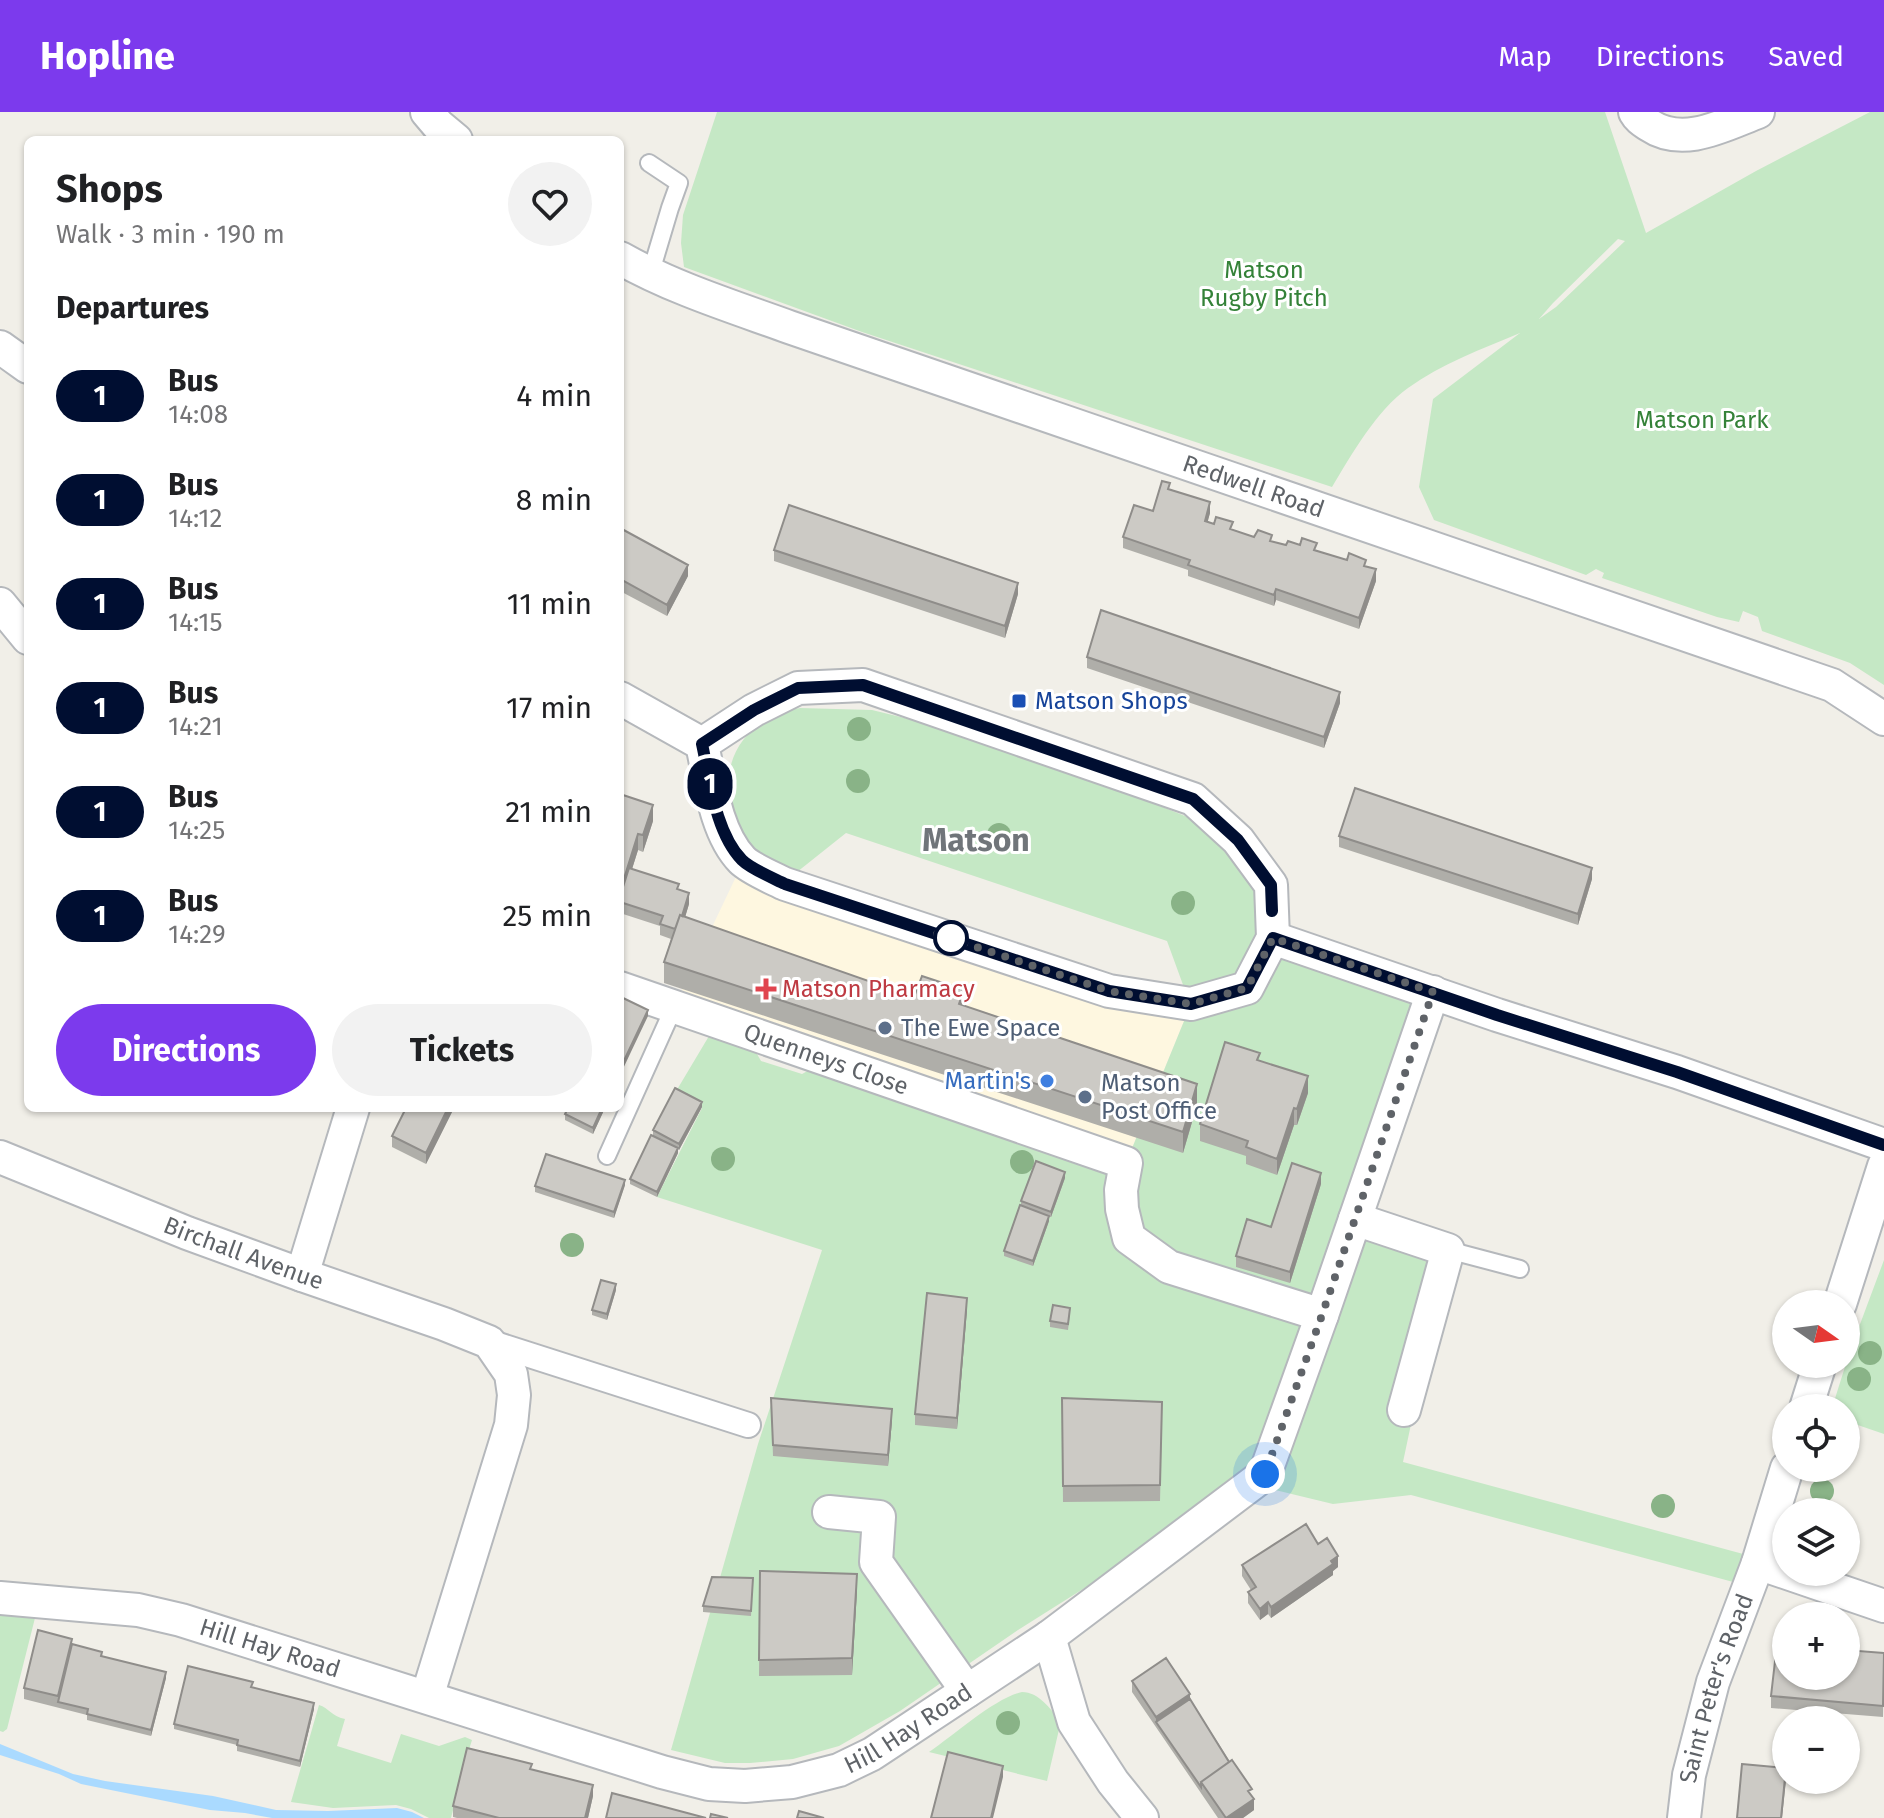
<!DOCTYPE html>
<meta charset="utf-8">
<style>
:root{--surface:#fff;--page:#f2f2f2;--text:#202124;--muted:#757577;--accent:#7c3aed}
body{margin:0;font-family:"Fira Sans",sans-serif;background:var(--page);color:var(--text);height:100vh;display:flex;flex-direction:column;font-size:30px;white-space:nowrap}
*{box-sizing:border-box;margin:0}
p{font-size:26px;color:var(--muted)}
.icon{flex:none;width:44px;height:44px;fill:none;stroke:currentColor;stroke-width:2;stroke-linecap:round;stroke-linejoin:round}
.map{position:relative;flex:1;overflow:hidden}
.drawer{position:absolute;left:24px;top:24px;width:600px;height:976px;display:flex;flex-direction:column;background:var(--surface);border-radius:12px;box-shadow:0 2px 6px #0004}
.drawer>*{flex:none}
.badge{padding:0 16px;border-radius:26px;font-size:28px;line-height:52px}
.needle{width:52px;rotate:104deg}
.controls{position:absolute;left:1772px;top:1178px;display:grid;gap:16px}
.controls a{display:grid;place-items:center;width:88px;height:88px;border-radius:50%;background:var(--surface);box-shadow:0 2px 6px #0004;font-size:40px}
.you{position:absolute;width:40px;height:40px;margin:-20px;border:6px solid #fff;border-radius:50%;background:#1a73e8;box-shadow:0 0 0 12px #1a73e833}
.map>.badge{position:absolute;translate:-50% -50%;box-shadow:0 0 0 4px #fff}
h2{padding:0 32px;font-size:30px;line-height:72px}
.round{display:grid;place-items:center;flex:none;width:84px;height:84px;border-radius:42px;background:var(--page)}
.overview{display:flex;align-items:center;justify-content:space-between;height:136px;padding:0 32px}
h1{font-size:38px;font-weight:700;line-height:60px}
.button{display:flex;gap:16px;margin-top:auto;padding:16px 32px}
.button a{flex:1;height:92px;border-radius:48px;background:var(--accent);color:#fff;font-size:32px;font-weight:700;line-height:92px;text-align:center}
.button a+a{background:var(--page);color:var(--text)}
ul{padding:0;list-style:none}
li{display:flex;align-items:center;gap:24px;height:104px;padding:0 32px}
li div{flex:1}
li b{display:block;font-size:30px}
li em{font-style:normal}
li .badge{min-width:88px;font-weight:700;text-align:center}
header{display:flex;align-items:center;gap:48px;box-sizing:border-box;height:112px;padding:0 40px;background:var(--accent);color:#fff}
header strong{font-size:38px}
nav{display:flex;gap:44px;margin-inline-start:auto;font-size:28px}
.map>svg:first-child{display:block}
.commercial{fill:#fef7e0}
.green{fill:#c5e8c5;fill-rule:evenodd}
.water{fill:#aadaff}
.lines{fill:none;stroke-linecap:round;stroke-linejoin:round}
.service-casing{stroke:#b5b8bc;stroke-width:20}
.pedestrian-casing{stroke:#b5b8bc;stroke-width:28}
.minor-casing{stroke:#b5b8bc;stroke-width:36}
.service{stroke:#fff;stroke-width:16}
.pedestrian{stroke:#fff;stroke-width:24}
.minor{stroke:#fff;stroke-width:32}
.tree{fill:#89b387}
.wall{fill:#afaea9}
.shaded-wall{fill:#8f8d8a}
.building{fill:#cccac5;stroke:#8f8d8a;stroke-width:2}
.line-casing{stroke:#fff;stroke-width:18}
.line{stroke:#000e31;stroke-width:12}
.walk{stroke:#5f6368;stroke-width:8;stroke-dasharray:0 14.4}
.transit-dot{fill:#1a4fb4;stroke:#fff;stroke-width:3}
.stop-dot{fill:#fff;stroke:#000e31;stroke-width:4}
.health-dot{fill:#e0444e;stroke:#fff;stroke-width:3}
.service-dot{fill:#5c6f8a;stroke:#fff;stroke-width:3}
.shop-dot{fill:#3f7fe0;stroke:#fff;stroke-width:3}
.labels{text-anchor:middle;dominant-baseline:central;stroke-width:6;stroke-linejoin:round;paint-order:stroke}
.park-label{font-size:24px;fill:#348238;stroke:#fff}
.street-label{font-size:24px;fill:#5f6368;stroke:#fff}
.transit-label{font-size:24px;fill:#164399;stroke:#fff;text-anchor:start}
.health-label{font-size:24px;fill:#be3a42;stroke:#fff;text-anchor:start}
.service-label{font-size:24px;fill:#4e5e75;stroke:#fff;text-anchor:start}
.shop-label{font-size:24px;fill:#366cbe;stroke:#fff;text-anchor:end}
.district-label{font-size:32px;font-weight:bold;fill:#70757a;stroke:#fff}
</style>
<header>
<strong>Hopline</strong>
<nav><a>Map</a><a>Directions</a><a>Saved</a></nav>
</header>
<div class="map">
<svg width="1884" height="1706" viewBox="0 0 1884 1706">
<rect width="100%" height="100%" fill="#f1efe8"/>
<path class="commercial" d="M743 750 1191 892 1126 1051 674 895Z"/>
<path class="green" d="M717 0H1605L1646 121 1756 59 1870 0H1884V573L1850 551 1762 519 1758 505 1743 499 1739 510 1717 505 1602 466 1604 461 1596 457 1586 463 1434 408 1419 375 1433 287 1520 221C1482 237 1441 252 1408 276 1376 299 1352 342 1332 375L862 220 684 155 681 131 683 103ZM1618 127 1625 129 1556 195 1539 207 1553 191Z
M800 596 872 598 917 609 1038 648 1155 692 1185 704 1205 716 1219 727 1261 779 1265 806 1250 846 1236 861 1221 870 1186 881 1167 829 846 721 792 764C774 751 752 738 740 719 735 711 733 704 731 695 719 644 749 605 800 596Z
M1273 826 1433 880 1355 1107 1448 1138 1403 1350 1758 1446 1748 1474 1411 1383 1333 1392 1267 1376 1259 1366 1018 1518 900 1599 839 1634 793 1647 750 1651H725L671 1638 758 1332 822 1138 657 1085 702 996 675 981 712 919 752 933 761 949 802 962 815 955 1126 1051 1191 892 1247 876Z
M1884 1148V1322L1846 1309V1296H1832L1850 1239Z
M0 1486 93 1495 35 1506 7 1617 3 1620 0 1619Z
M1022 1580C1039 1580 1050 1597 1061 1609L1047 1669 929 1640C953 1624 996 1585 1022 1580Z
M319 1593C329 1596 331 1604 345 1607L337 1634 391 1651 401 1622 439 1634 465 1625 472 1628 466 1647 451 1706H429L411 1697 396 1693 333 1696 291 1690Z"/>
<path class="water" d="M0 1632 73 1662 105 1669 213 1684 276 1698 328 1699 397 1696 412 1700 424 1706H272L245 1701 210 1698 81 1672 59 1662 0 1643Z"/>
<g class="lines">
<defs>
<path id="service" d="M649 51 679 71 670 96 650 163
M607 1044 674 895
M1448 1138 1520 1157"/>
<path id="pedestrian" d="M489 1230 748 1313"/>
<g id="minor">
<path d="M427 0 438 13 456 28"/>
<path d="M1635 0C1639 7 1643 9 1649 13 1683 36 1724 13 1758 0"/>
<path id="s1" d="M620 146C673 176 731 194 789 215L1832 573 1884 607"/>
<path d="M0 235 28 255"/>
<path d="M0 492 28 526"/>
<path d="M620 586 702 632C710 668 715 720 742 748 751 757 773 766 785 772L1109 879 1191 892 1247 876 1273 826 1271 773 1238 728 1193 687 863 573 798 576 754 598 702 632"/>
<path d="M1273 826 1497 903 1677 960 1884 1033"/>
<path id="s2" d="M620 876 1126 1051 1121 1078 1122 1097 1129 1126 1169 1155 1322 1203"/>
<path id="s3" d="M0 1045 187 1121 302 1163 444 1212 489 1230 511 1262 514 1283 511 1313 427 1585"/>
<path d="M1355 1107 1448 1138 1404 1298"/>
<path d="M302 1163 353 996"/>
<path d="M1840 1192 1884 1054"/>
<path d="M1806 1296 1820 1252"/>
<path d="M829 1400 879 1405 876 1450 967 1579"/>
<path d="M1758 1451 1884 1494"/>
<path id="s4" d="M0 1486 138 1498 181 1508 662 1660 709 1672 745 1674 792 1670 839 1658 872 1642 1049 1525 1265 1362 1322 1203 1433 880"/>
<path d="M1049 1525 1074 1610 1113 1670 1142 1706"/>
<path id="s5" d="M1684 1706 1689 1663 1713 1570 1758 1451 1787 1356"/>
</g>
</defs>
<use href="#service" class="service-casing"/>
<use href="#pedestrian" class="pedestrian-casing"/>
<use href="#minor" class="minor-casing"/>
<use href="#service" class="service"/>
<use href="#pedestrian" class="pedestrian"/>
<use href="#minor" class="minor"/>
</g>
<g class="tree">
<circle cx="859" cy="617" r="12"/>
<circle cx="858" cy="669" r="12"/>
<circle cx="999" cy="723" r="12"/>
<circle cx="1183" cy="791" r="12"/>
<circle cx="723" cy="1047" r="12"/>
<circle cx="1022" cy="1050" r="12"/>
<circle cx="572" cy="1133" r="12"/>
<circle cx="1870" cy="1241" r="12"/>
<circle cx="1859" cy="1267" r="12"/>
<circle cx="1822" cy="1379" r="12"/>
<circle cx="1663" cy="1394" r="12"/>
<circle cx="1008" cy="1611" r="12"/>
</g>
<path class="wall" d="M1170 377 1210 401 1207 410 1254 425 1286 433 1317 439 1366 454 1376 469 1359 517 1276 488 1274 494 1188 464V458L1123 436V425L1153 399Z
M620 416 688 464 667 504 620 479Z
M774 438 1018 482 1005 526 774 449Z
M1087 545 1340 591 1324 636 1087 556Z
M620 682 653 709 643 740 638 738 632 757 679 778 689 792 685 805 914 885 964 894 1197 993 1183 1041 664 871V850L671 827 660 823V814L620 801Z
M1339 724 1592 767 1578 813 1339 735Z
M1260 948 1308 981 1297 1013H1294L1277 1063 1246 1052V1044L1200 1029V1012Z
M702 995 679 1038 678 1037V1041L657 1085 630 1072V1067L653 1024V1018Z
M454 996 426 1052 392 1035V1024Z
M568 996H605L593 1022 565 1008V1002Z
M1065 1066 1051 1105H1049V1109L1033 1154 1004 1144V1139L1021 1094V1089Z
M1321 1072 1290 1171 1236 1155V1144Z
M625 1073 614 1106 535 1080V1074Z
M616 1178 607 1208 592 1203V1198Z
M967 1197 957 1317 915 1313V1302Z
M1070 1201 1068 1218 1050 1215V1209Z
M771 1286 892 1308 888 1354 773 1344Z
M1062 1286 1162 1307 1160 1389 1063 1390Z
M1318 1432 1338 1455 1333 1459V1463L1271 1506 1268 1502 1260 1508 1248 1491V1480L1251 1478 1242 1464V1453Z
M760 1459 857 1478 852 1563 759 1564Z
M753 1466 751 1504 703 1500V1494Z
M72 1532 102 1544 166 1566 151 1624 87 1608V1603L24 1587V1576Z
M1884 1541 1883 1605 1771 1596V1584Z
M1132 1569 1190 1587 1252 1684 1254 1698 1243 1706H1218L1132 1580Z
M253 1576 314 1597 300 1655 237 1639V1633L174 1617V1612Z
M532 1657 593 1684 588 1706H457L453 1705V1694Z"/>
<path class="shaded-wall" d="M1210 390V401L1205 420V409Z
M688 453V464L667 504V493Z
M1376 457V469L1359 517V506Z
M1018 471V482L1005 526V514Z
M1276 477V488L1274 494V483Z
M1340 580V591L1324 636V625Z
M653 693V709L643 740V723Z
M638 722V738L622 789V773Z
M1592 756V767L1578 813V802Z
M689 781V792L678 829V818Z
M964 878V899L959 892Z
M648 898V904L621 961V955Z
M1308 964V981L1297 1013V997Z
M1197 972V993L1183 1041V1020Z
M702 990V995L679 1038V1032Z
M448 996H454L426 1052V1041Z
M602 996H605L593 1022V1016Z
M1294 996V1013L1277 1063V1047Z
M678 1036V1041L657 1085V1080Z
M1065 1060V1066L1051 1105V1100Z
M1321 1061V1072L1290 1171V1160Z
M625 1068V1073L614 1106V1100Z
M1049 1104V1109L1033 1154V1149Z
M616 1172V1178L607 1208V1202Z
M967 1186V1197L957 1317V1306Z
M892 1297V1308L888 1354V1343Z
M1338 1444V1455L1333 1459V1463L1271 1506V1495Z
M857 1462V1478L852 1563V1546Z
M1268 1490V1502L1260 1508V1497Z
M166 1560V1566L151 1624V1618Z
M1190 1582V1593L1156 1610V1605Z
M314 1591V1597L300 1655V1649Z
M1003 1654V1665L993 1706H991Z
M1786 1656V1668L1782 1706H1781Z
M593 1673V1684L588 1706H585Z
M1254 1687V1698L1243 1706H1226Z"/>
<path class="building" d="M1162 369 1170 371 1168 377 1210 390 1205 409 1214 412 1216 405 1233 410 1230 417 1254 425 1258 418 1272 423 1270 429 1286 433 1288 429 1300 433 1302 426 1317 431 1314 438 1347 448 1349 441 1366 448 1364 454 1376 457 1359 506 1276 477 1274 483 1188 453 1190 448 1123 425 1134 393 1153 399Z
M789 393 1018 471 1005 514 774 438Z
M620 416 688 453 667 493 620 467Z
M1101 498 1340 580 1324 625 1087 545Z
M1355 676 1592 756 1578 802 1339 724Z
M620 682 653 693 643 723 638 722 622 773 620 772Z
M629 756 679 772 677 777 689 781 682 804 680 803 675 817 660 812 663 804 620 790V778H622Z
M680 803 914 885 922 864 964 878 959 892 1197 972 1183 1020 664 850Z
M621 885 648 898 621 955H620Z
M1225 930 1260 941 1257 948 1308 964 1297 997 1294 996 1277 1047 1246 1035 1248 1029 1200 1012Z
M675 976 702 990 679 1032 653 1018Z
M406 996H448L426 1041 392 1024Z
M568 996H602L593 1016 565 1002Z
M651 1023 678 1036 657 1080 630 1067Z
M546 1042 625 1068 614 1100 535 1074Z
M1036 1049 1065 1060 1051 1100 1021 1089Z
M1292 1051 1321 1061 1290 1160 1236 1144 1247 1107 1271 1115Z
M1020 1093 1049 1104 1033 1149 1004 1139Z
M601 1168 616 1172 607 1202 592 1198Z
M927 1181 967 1186 957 1306 915 1302Z
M1053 1193 1070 1196 1068 1212 1050 1209Z
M771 1286 892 1297 888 1343 773 1333Z
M1062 1286 1162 1290 1160 1373 1063 1374Z
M1306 1412 1318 1432 1327 1426 1338 1444 1331 1449 1333 1452 1271 1495 1268 1490 1260 1497 1248 1480 1256 1475 1242 1453Z
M760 1459 857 1462 852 1546 759 1548Z
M712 1465 753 1466 751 1499 703 1494Z
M38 1518 72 1527 58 1584 24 1576Z
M72 1532 102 1540 101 1544 166 1560 151 1618 87 1602 88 1597 58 1590Z
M1777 1532 1786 1533V1564H1846V1538L1884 1541 1883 1594 1771 1584Z
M1166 1546 1190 1582 1156 1605 1132 1569Z
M188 1554 253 1570 251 1575 314 1591 300 1649 237 1633 238 1628 174 1612Z
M1190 1587 1229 1650 1201 1670V1675L1156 1610Z
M467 1636 532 1652 530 1657 593 1673 585 1706H499L453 1694Z
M948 1640 1003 1654 991 1706H931Z
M1232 1648 1252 1677 1248 1679 1254 1687 1226 1706 1201 1670Z
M1742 1652 1786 1656 1781 1706H1737Z
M612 1681 706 1706H606Z
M799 1699 824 1706H797Z
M711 1702 728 1706H710Z"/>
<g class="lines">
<defs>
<path id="line" d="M1272 799 1271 773 1238 728 1193 687 863 573 798 576 754 598 702 632C710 668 715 720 742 748 751 757 773 766 785 772L1109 879 1191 892 1247 876 1273 826 1497 903 1677 960 1884 1033"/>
</defs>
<use href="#line" class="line-casing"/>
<use href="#line" class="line"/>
<path class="walk" d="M951 826 937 822 1109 879 1191 892 1247 876 1273 826 1433 880 1322 1203 1265 1362"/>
</g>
<rect class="transit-dot" x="1011" y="581" width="16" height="16" rx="4"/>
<circle class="stop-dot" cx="951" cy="826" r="16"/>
<path class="health-dot" d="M762 865h8v8h8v8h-8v8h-8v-8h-8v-8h8z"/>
<g class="service-dot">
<circle cx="885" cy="916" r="8"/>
<circle cx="1085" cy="985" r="8"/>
</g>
<circle class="shop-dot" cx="1047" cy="969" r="8"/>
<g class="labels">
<g class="park-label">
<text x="1264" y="158">Matson<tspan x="1264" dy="28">Rugby Pitch</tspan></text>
<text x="1702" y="308">Matson Park</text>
</g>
<g class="street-label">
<text stroke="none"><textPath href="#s1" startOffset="674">Redwell Road</textPath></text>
<text stroke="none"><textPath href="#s2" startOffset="218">Quenneys Close</textPath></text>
<text stroke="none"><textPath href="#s3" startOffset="262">Birchall Avenue</textPath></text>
<text stroke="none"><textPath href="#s4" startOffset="276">Hill Hay Road</textPath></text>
<text stroke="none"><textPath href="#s5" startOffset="134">Saint Peter's Road</textPath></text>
<text stroke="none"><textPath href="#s4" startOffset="948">Hill Hay Road</textPath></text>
</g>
<g class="transit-label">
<text x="1035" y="589">Matson Shops</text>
</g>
<g class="health-label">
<text x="782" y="877">Matson Pharmacy</text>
</g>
<g class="service-label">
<text x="901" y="916">The Ewe Space</text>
<text x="1101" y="971">Matson<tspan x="1101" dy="28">Post Office</tspan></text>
</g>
<g class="shop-label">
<text x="1031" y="969">Martin's</text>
</g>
<g class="district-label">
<text x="976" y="728">Matson</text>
</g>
</g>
</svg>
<div class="controls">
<a><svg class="needle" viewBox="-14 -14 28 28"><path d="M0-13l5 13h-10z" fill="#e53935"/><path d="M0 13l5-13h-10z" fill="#757577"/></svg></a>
<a><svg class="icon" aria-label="locate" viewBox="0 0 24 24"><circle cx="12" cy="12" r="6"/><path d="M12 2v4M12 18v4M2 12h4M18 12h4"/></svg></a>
<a><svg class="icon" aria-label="layers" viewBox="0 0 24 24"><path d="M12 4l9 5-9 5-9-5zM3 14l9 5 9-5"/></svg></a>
<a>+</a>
<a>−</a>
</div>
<div class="you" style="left:1265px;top:1362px"></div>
<b class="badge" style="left:710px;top:672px;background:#000e31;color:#fff">1</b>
<section class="drawer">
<div class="overview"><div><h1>Shops</h1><p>Walk · 3 min · 190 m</p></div><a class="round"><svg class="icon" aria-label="heart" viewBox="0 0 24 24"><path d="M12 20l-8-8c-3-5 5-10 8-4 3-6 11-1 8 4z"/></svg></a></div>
<h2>Departures</h2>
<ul>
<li><span class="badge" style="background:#000e31;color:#fff">1</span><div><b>Bus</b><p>14:08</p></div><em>4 min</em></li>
<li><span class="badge" style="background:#000e31;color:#fff">1</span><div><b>Bus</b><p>14:12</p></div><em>8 min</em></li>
<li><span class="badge" style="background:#000e31;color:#fff">1</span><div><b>Bus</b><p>14:15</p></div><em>11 min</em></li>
<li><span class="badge" style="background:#000e31;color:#fff">1</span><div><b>Bus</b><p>14:21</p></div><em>17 min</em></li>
<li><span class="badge" style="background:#000e31;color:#fff">1</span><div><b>Bus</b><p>14:25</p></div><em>21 min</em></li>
<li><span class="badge" style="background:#000e31;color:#fff">1</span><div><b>Bus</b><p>14:29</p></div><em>25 min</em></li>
</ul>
<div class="button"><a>Directions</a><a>Tickets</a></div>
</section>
</div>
